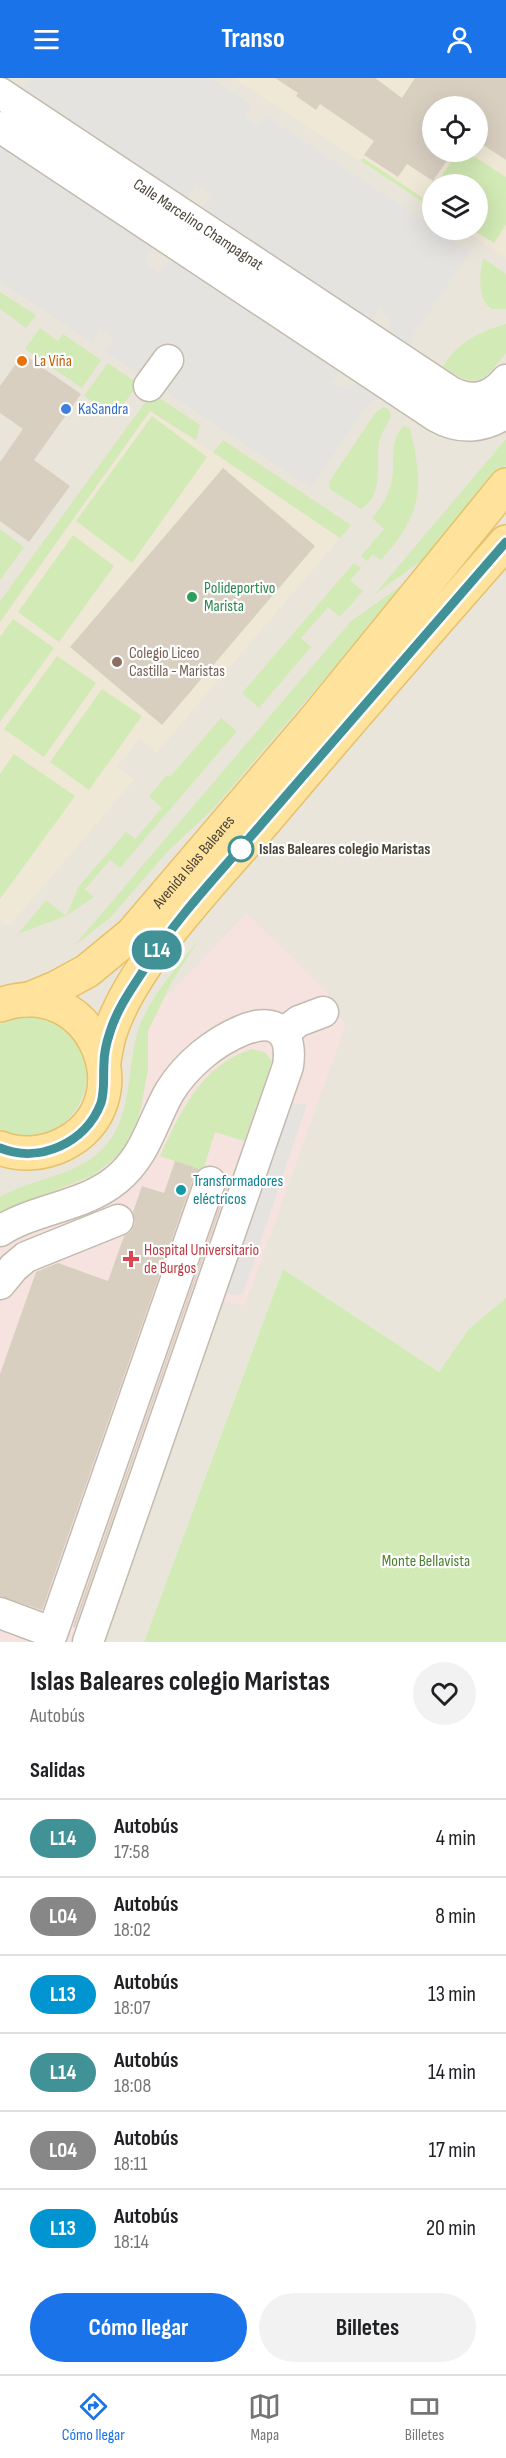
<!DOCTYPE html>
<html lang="es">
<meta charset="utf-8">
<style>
:root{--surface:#fff;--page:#f2f2f2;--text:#202124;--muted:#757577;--line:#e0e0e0;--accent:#1a73e8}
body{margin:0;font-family:"Sofia Sans Condensed",sans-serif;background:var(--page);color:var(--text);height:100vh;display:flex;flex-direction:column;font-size:22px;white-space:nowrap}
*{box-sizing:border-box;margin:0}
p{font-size:20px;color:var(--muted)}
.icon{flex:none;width:33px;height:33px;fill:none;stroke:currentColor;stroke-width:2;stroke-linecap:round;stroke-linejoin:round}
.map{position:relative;height:1564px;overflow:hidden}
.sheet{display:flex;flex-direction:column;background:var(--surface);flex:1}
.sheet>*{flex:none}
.badge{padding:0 12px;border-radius:20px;font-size:21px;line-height:39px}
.controls{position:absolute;left:422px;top:18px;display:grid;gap:12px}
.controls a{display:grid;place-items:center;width:66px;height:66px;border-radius:50%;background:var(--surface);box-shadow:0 6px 24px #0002;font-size:30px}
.map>.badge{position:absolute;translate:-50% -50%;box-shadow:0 0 0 3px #fff}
h2{padding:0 30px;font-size:22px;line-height:54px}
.round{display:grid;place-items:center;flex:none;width:63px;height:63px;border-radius:32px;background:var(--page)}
.summary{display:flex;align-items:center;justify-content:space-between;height:102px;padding:0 30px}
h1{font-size:28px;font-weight:700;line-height:45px}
.action{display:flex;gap:12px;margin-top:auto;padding:12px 30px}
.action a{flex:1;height:69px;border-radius:36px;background:var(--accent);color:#fff;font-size:24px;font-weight:700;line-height:69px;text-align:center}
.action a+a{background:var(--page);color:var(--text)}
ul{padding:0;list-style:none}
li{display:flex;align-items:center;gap:18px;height:78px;padding:0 30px;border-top:2px solid var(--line)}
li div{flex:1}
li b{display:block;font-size:22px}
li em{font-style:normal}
li .badge{min-width:66px;font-weight:700;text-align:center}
header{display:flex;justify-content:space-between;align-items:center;height:78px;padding:0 30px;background:var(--accent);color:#fff;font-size:27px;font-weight:700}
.dock{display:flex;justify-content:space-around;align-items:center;height:84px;border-top:2px solid var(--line);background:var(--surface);font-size:16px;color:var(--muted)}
.dock a{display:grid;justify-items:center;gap:3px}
.dock .active{color:var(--accent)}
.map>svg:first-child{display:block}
.residential{fill:#eae5da;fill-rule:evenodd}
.education{fill:#efe8d6;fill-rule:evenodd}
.medical{fill:#f6e3e0}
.green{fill:#d2eab5}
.parking{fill:#e5e3e0}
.building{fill:#d8cfc1}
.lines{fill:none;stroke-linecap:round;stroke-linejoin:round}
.minor-casing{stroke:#c2bbae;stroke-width:33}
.major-casing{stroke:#e6c16a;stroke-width:36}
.minor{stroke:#fff;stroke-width:30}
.major{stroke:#ffe39c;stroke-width:33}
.line-casing{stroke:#fff;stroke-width:14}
.line{stroke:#419296;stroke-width:9}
.food-dot{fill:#e8710a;stroke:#fff;stroke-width:2}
.shop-dot{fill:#3f7fe0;stroke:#fff;stroke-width:2}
.leisure-dot{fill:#2e9e5b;stroke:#fff;stroke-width:2}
.education-dot{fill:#8d6e63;stroke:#fff;stroke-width:2}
.stop-dot{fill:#fff;stroke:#419296;stroke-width:3}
.culture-dot{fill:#0f9aa8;stroke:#fff;stroke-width:2}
.health-dot{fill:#e0444e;stroke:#fff;stroke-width:2}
.labels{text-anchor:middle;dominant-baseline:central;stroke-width:4.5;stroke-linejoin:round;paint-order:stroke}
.street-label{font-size:16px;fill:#4b4439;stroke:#fff}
.food-label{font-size:16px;fill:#c56008;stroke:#fff;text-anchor:start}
.shop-label{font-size:16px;fill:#366cbe;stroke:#fff;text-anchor:start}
.leisure-label{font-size:16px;fill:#27864d;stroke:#fff;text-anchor:start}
.education-label{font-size:16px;fill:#785e54;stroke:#fff;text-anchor:start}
.stop-label{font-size:16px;font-weight:bold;fill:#4b4439;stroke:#fff;text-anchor:start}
.culture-label{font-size:16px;fill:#0d838f;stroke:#fff;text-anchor:start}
.health-label{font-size:16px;fill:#be3a42;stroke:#fff;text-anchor:start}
.park-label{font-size:16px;fill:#4a7f2a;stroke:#fff}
</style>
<header><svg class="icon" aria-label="menu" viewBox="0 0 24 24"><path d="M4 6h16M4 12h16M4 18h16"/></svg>Transo<svg class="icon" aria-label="person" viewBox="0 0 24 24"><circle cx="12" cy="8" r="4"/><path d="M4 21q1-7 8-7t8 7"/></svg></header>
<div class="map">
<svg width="506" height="1564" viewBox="0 0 506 1564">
<rect width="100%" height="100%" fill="#f6f3ec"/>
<path class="residential" d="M0 0H506V1234L451 1302 283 1191 144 1564H0ZM432 28H477V74H432ZM432 106H477V152H432Z"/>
<path class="education" d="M233 0H506V179L463 152H477V106H432V130ZM432 28H477V74H432Z
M150 333 340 460 156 675 139 661 117 688 134 702 9 848 0 842V544Z"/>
<path class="medical" d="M247 835 326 913 345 949 245 1227 223 1224 103 1564H0V1138L22 1125 92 1098 121 1075 137 1044 148 991V953L163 922Z"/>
<path class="green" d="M458 74H467L506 99V146L494 165 473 152H477V106H436Z
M363 80 432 126V130L361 83Z
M483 180 506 196V231H492C476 221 480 196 483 180Z
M0 214 36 237 26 250 0 231Z
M506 246V275C480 305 480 312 443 289 458 264 479 254 506 246Z
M40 250 58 263 63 256 101 282 82 310 25 271Z
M108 285 139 306 114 338 84 318Z
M152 315 200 347 196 362 150 333 0 544V523Z
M384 329 388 331 391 337C388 347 381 354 379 364 375 384 385 418 361 431L330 411 329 404 376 334Z
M152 338 207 379 132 485 76 443Z
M403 348 410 350C424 411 423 435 381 482L373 476 367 483 361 478 384 451 372 440C384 426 392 411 393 393 394 376 391 362 403 348Z
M506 361V387L462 439 429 477 374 517Z
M223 362 351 447 340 460 213 374Z
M0 451 24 469 0 502Z
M73 457 114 488 59 564 18 534Z
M354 485 361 490 350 502 363 513 340 539 328 529 301 560 311 569 259 630 242 615Z
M409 502 214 730 168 773 110 840 74 868 351 543Z
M13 541 54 570 0 644V559Z
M57 578 96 605 44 679 4 651Z
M102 611 142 638 89 712 50 684Z
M221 640 237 653 120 790 110 782 85 811 94 819 66 838 18 856 46 822 66 838 79 808 126 754 135 761 162 730 149 718 167 697 170 699Z
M14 676 75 718 0 821V696Z
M200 860 172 903 148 953V991L141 1030 137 1044 121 1075 92 1098 22 1125 0 1138V1119C31 1101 67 1100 96 1077 138 1043 123 986 142 942 156 911 180 886 200 860Z
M34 939C138 965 69 1092 0 1051V946L15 940Z
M252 971 265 974 272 983 244 1063 215 1054 203 1093 160 1078C181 1033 201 987 252 971Z
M283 1191 439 1294 469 1251 506 1220V1564H144Z"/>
<path class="parking" d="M31 0H210L251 27 244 38 250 43 259 48 266 38 432 148V152H437L470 174 414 256 412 263 414 274 387 259 390 245 381 230 371 244 201 132 211 117 196 107 186 122 22 13Z
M0 67 154 168 144 185 160 195 171 179 340 291 332 306 344 309 355 305 359 300 384 319 373 322 366 328 311 410 106 274 114 260 100 252 92 264 0 204Z
M288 1025 307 1026 243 1216 223 1217Z"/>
<path class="building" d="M275 0H375L402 20 415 0H506V82L477 63V28H432V74H443L450 78 433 103 407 86 398 99 364 77 374 63 320 26 316 32 296 18 298 15Z
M23 276 81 316 34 382 70 408 29 464 0 443V384L23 351 0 335V308Z
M223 390 315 468 162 647 70 569Z
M175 1083 199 1091 194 1098 42 1532 0 1518V1296L36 1194 58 1185 108 1203 124 1158 131 1153 135 1145 133 1134 142 1108 164 1115Z
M227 1101 230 1102 75 1549H73L226 1110Z"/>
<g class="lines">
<defs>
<g id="minor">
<path id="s1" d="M0 15 451 314C473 325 491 320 506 302"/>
<path d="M0 49 437 339C460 352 484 350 506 335"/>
<path d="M149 308 168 282"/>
<path d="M283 955 299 943 323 934"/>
<path d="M0 1153C36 1130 83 1129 116 1102 146 1078 152 1044 170 1013 187 986 214 964 243 952 254 948 267 944 278 951 290 959 290 974 288 988L88 1564"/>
<path d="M0 1206 14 1189 26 1179 118 1142"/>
<path d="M0 1535 43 1551"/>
<path d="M52 1556 210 1104"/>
</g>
<g id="major">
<path id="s2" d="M27 922 56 910 87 893 132 856 313 644 506 407"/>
<path d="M0 927C92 894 148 1025 62 1067 43 1076 20 1078 0 1070"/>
<path d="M104 983C106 973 107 962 111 952 135 881 219 797 269 738 347 646 426 555 506 464"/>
</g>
</defs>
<use href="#minor" class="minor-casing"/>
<use href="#major" class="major-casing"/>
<use href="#minor" class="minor"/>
<use href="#major" class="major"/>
</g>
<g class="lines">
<defs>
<path id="line" d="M0 1070C39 1086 86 1065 101 1025 105 1012 103 999 104 985 104 975 107 963 110 954 117 931 132 910 145 890 177 838 225 789 265 742 345 649 426 557 506 464"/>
</defs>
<use href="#line" class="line-casing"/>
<use href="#line" class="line"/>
</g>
<circle class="food-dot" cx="22" cy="283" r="6"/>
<circle class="shop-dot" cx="66" cy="331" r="6"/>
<circle class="leisure-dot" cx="192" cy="519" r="6"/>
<circle class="education-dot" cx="117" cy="584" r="6"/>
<circle class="stop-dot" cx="241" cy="771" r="12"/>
<circle class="culture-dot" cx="181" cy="1112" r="6"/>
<path class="health-dot" d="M128 1172h6v6h6v6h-6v6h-6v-6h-6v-6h6z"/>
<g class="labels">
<g class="street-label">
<text stroke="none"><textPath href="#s1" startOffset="238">Calle Marcelino Champagnat</textPath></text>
<text stroke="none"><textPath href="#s2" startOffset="220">Avenida Islas Baleares</textPath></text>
</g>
<g class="food-label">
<text x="34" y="283">La Viña</text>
</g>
<g class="shop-label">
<text x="78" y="331">KaSandra</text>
</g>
<g class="leisure-label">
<text x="204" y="510">Polideportivo<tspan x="204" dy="18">Marista</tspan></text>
</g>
<g class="education-label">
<text x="129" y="575">Colegio Liceo<tspan x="129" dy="18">Castilla - Maristas</tspan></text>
</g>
<g class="stop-label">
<text x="259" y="771">Islas Baleares colegio Maristas</text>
</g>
<g class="culture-label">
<text x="193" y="1103">Transformadores<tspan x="193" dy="18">eléctricos</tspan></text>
</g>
<g class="health-label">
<text x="144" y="1172">Hospital Universitario<tspan x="144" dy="18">de Burgos</tspan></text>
</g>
<g class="park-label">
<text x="426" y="1483">Monte Bellavista</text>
</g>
</g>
</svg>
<div class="controls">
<a><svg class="icon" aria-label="locate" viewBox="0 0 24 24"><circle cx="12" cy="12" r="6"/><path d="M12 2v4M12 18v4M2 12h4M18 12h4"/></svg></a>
<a><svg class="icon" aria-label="layers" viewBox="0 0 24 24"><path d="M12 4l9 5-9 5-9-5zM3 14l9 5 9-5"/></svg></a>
</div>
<b class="badge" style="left:157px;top:872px;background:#419296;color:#fff">L14</b>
</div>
<section class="sheet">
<div class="summary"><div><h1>Islas Baleares colegio Maristas</h1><p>Autobús</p></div><a class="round"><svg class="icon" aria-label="heart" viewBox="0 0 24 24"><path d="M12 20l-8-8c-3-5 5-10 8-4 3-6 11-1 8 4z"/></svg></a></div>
<h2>Salidas</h2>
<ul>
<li><span class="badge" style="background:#419296;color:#fff">L14</span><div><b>Autobús</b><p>17:58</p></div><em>4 min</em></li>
<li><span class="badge" style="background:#878787;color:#fff">L04</span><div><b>Autobús</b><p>18:02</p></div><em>8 min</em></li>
<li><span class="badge" style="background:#0094d1;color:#fff">L13</span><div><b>Autobús</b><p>18:07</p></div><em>13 min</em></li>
<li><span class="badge" style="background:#419296;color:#fff">L14</span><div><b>Autobús</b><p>18:08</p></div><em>14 min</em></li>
<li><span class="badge" style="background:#878787;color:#fff">L04</span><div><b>Autobús</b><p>18:11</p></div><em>17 min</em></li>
<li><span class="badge" style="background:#0094d1;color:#fff">L13</span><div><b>Autobús</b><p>18:14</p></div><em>20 min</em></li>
</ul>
<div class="action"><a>Cómo llegar</a><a>Billetes</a></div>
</section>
<nav class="dock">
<a class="active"><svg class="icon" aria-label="directions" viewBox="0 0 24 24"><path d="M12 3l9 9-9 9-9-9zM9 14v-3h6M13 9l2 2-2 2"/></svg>Cómo llegar</a>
<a><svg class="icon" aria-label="map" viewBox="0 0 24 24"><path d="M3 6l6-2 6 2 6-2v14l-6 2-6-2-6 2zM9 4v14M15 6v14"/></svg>Mapa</a>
<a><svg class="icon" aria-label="tickets" viewBox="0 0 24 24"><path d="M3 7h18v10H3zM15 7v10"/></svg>Billetes</a>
</nav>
